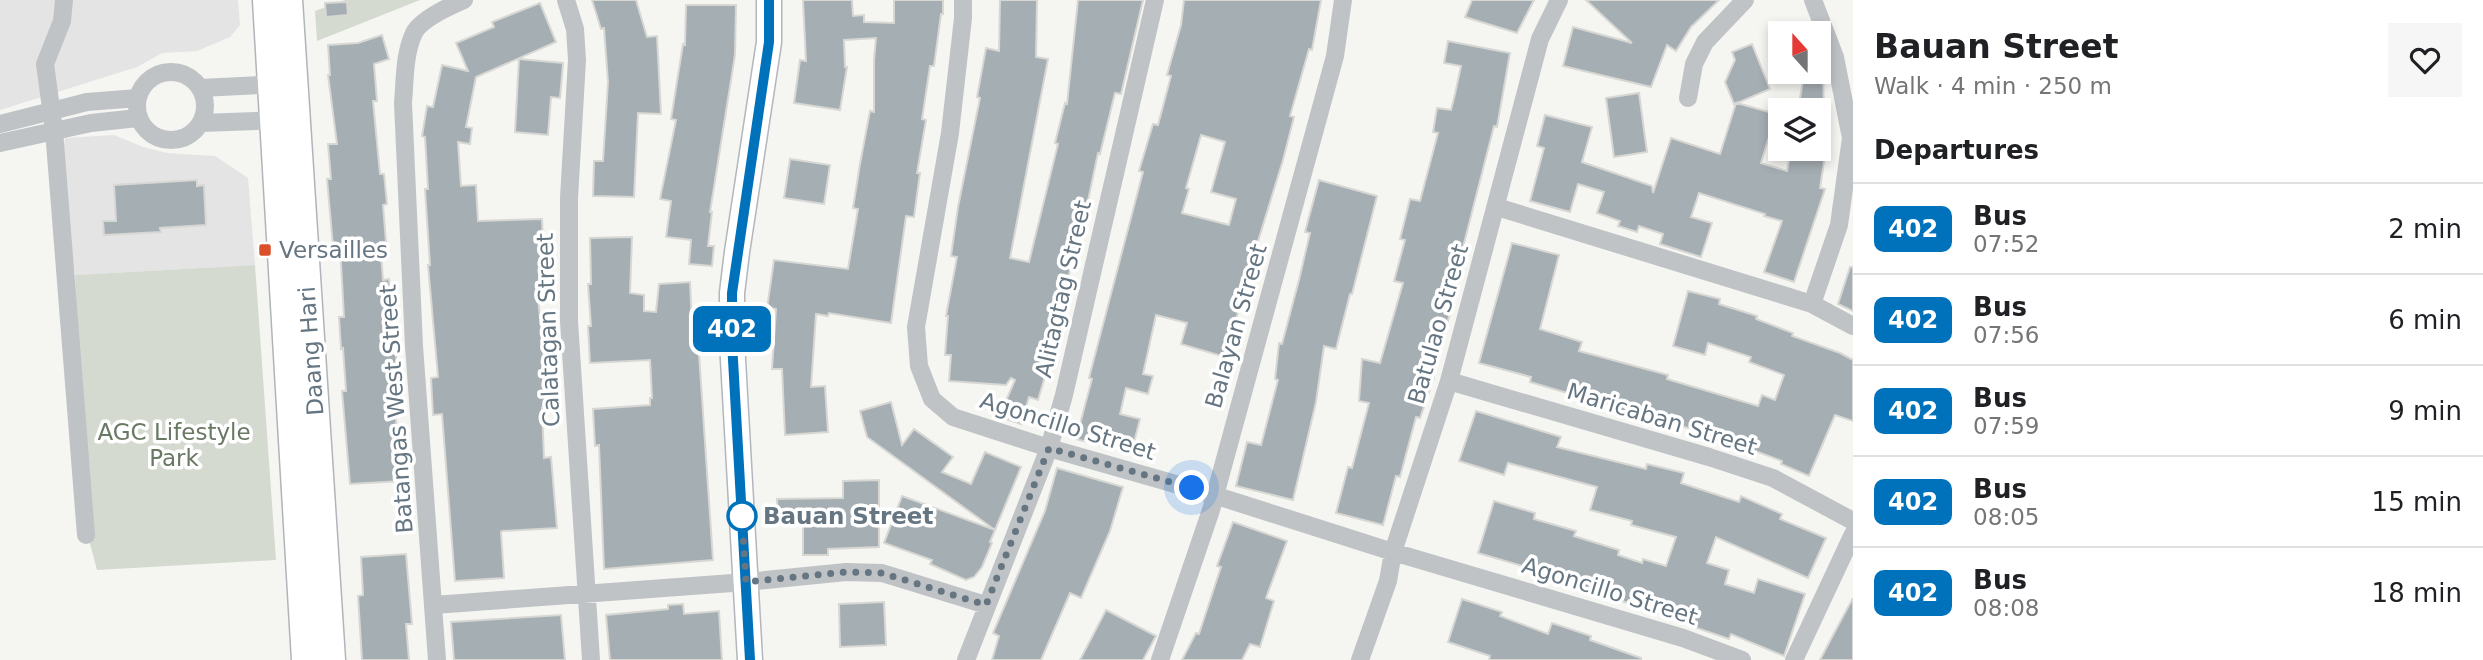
<!DOCTYPE html>
<meta charset="utf-8">
<style>
:root{--surface:#fff;--page:#f6f6f6;--text:#202124;--muted:#757577;--line:#e0e0e0}
body{margin:0;font-family:"DejaVu Sans",sans-serif;background:var(--page);color:var(--text);height:100vh;display:flex;flex-direction:column;font-size:26px;white-space:nowrap}
*{box-sizing:border-box;margin:0}
p{font-size:23px;color:var(--muted)}
.icon{flex:none;width:38px;height:38px;fill:none;stroke:currentColor;stroke-width:2;stroke-linecap:round;stroke-linejoin:round}
.map{position:relative;flex:1;overflow:hidden}
.side{display:flex;flex-direction:column;background:var(--surface);width:630px}
.side>*{flex:none}
.badge{padding:0 14px;border-radius:10px;font-size:24px;line-height:46px}
.needle{width:46px;rotate:339deg}
.controls{position:absolute;left:1768px;top:21px;display:grid;gap:14px}
.controls a{display:grid;place-items:center;width:63px;height:63px;border-radius:0px;background:var(--surface);box-shadow:0 4px 10px #0003;font-size:35px}
.you{position:absolute;width:35px;height:35px;margin:-18px;border:5px solid #fff;border-radius:50%;background:#1a73e8;box-shadow:0 0 0 10px #1a73e833}
.map>.badge{position:absolute;translate:-50% -50%;box-shadow:0 0 0 4px #fff}
h2{padding:0 21px;font-size:26px;line-height:63px}
.round{display:grid;place-items:center;flex:none;width:74px;height:74px;border-radius:0px;background:var(--page)}
.summary{display:flex;align-items:center;justify-content:space-between;height:119px;padding:0 21px}
h1{font-size:33px;font-weight:800;line-height:52px}
ul{padding:0;list-style:none}
li{display:flex;align-items:center;gap:21px;height:91px;padding:0 21px;border-top:2px solid var(--line)}
li div{flex:1}
li b{display:block;font-size:26px}
li em{font-style:normal}
li .badge{min-width:77px;font-weight:700;text-align:center}
main{display:flex;flex:1;min-height:0}
.map>svg:first-child{display:block}
.built{fill:#e3e4e3}
.green{fill:#d5dad1}
.building{fill:#a5aeb3;stroke:#d7d7d4;stroke-width:2;fill-rule:evenodd}
.lines{fill:none;stroke-linecap:round;stroke-linejoin:round}
.secondary-casing{stroke:#b1b7bb;stroke-width:27}
.primary-casing{stroke:#b0b5b9;stroke-width:31}
.street{stroke:#bfc3c6;stroke-width:18}
.secondary{stroke:#fff;stroke-width:24}
.primary{stroke:#fff;stroke-width:28}
.line-casing{stroke:#fff;stroke-width:16}
.line{stroke:#0072bc;stroke-width:10}
.walk{stroke:#657682;stroke-width:7;stroke-dasharray:0 12.6}
.poi-dot{fill:#dc4f2b;stroke:#fff;stroke-width:2.5}
.stop-dot{fill:#fff;stroke:#0072bc;stroke-width:3.5}
.labels{text-anchor:middle;dominant-baseline:central;stroke-width:7;stroke-linejoin:round;paint-order:stroke}
.poi-label{font-size:23px;fill:#657682;stroke:#fff;text-anchor:start}
.street-label{font-size:23px;fill:#657682;stroke:#fff}
.park-label{font-size:23px;fill:#697964;stroke:#fff}
.stop-label{font-size:23px;font-weight:bold;fill:#657682;stroke:#fff;text-anchor:start}
</style>
<main>
<div class="map">
<svg width="1853" height="660" viewBox="0 0 1853 660">
<rect width="100%" height="100%" fill="#f5f5f2"/>
<path class="built" d="M0 0H238L240 25 230 37 197 51 162 53 137 67 0 110Z
M114 135 143 147 167 153 215 156 248 178 255 265 75 275 61 167 65 138Z"/>
<path class="green" d="M345 0H420L317 41 315 11Z
M255 265 276 560 97 570 83 518 75 275Z"/>
<path class="building" d="M592 0H636L647 37 657 36 661 114 638 113 634 197 593 196 594 161H603L608 82 604 28 601 29Z
M803 0H852L853 16 864 15V22L894 23V0H943V14H941L934 66H930L922 119 926 120 917 173H920L914 217 906 216 891 323 829 313 828 316 816 314 811 387 825 386 828 432 785 435 782 369H772L776 309 767 308 774 260 848 269 858 209 853 208 860 164 870 111 874 112V60L876 38 844 40 845 67H847L840 110 794 103 800 60 806 61Z
M1000 0H1037L1036 57 1048 59 1010 258 1029 262 1058 144 1055 143 1065 103 1067 104 1078 0H1143L1121 94 1115 93 1100 154 1098 153 1077 253H1074L1063 301H1061L1043 372 1046 373 1038 400 1029 397 1021 424 999 417 1015 380 1011 378 1006 385 949 381 951 355H945L948 316H946L957 257 951 256 958 207 980 98 977 97 986 48 999 51Z
M1184 0H1321L1312 50 1309 49 1290 116 1294 117 1283 160 1251 264 1254 265 1241 309H1239L1225 357 1181 344 1187 323 1156 315 1143 374 1153 376 1148 394 1126 388 1120 414 1140 419 1132 450 1111 445 1110 448 1076 439 1092 379 1089 378 1143 172 1139 171 1153 124 1158 125 1171 76 1167 75 1181 25ZM1201 135 1225 142 1211 192 1236 199 1229 225 1182 213 1189 189 1186 188Z
M1472 0H1534L1517 33 1465 17Z
M1586 0H1719L1691 27 1676 51 1667 45 1651 87 1563 66 1573 27 1632 43Z
M347 2 348 15 326 17 325 3Z
M540 3 556 42 476 77 466 127 472 128 470 144 458 142 461 186 476 185 478 221 542 219 545 297 538 298 546 377 554 376 555 407 542 408 544 458 551 457 557 528 502 531 501 532 504 578 455 581 442 414 433 415 431 378 438 377 428 265H430L425 189H428L425 137 422 136 427 106 433 107 442 65 468 71 456 43 494 27 492 22Z
M686 5H736L735 55 710 212H712L708 246H714L712 266 689 264 691 240 666 237 671 201 660 199 676 120 671 119 683 44 685 45Z
M382 35 389 59 374 64 377 101H373L380 174H384L387 204 383 205 386 242H380L383 280 389 279 393 313 398 383H393L401 481 350 484 342 391H346L343 348 341 349 339 317H344L340 245 333 246 327 179H331L328 144H337L328 75H330L328 45 358 43Z
M1448 41 1510 53 1497 127 1494 126 1461 255 1458 254 1445 305 1452 306 1432 377 1434 378 1420 418 1416 417 1400 477 1396 476 1383 525 1336 513 1348 467 1352 468 1369 403 1359 401 1362 359 1380 363 1403 283 1394 281 1405 240 1400 239 1410 199 1420 201 1438 133 1433 132 1437 108 1451 110 1455 94 1461 66 1444 63Z
M1752 44 1770 89 1737 103 1776 114 1761 163 1787 171 1791 149H1826L1820 188 1825 189 1794 282 1764 272 1782 221 1764 216 1765 214 1699 193 1691 217 1712 223 1701 257 1660 244 1663 234 1639 226 1637 232 1618 226 1620 221 1597 213 1604 192 1578 184 1570 212 1530 201 1544 148 1537 146 1545 115 1592 127 1582 162 1652 186 1653 193 1671 138 1720 154 1736 103 1734 104 1725 82 1735 60 1732 52Z
M519 59 563 63 560 98 551 97 548 135 515 132Z
M1823 73 1824 110H1798L1804 74Z
M1639 93 1647 152 1614 157 1606 98Z
M790 159 830 165 824 204 784 198Z
M197 180V186L204 185 206 225 160 228 161 232 104 235 103 221H116L114 185Z
M1319 180 1377 196 1352 294H1350L1336 349 1324 346 1316 402 1293 500 1236 486 1247 442 1261 445 1278 380 1275 379 1279 343 1282 344 1299 280 1310 233 1305 232Z
M632 237 630 293 644 295V311L656 312 659 284 690 282 692 324 700 323 702 354H699L713 560 604 569 599 445 595 446 593 409 650 405V398H652L650 360 590 363 588 326H591L588 284H591L590 238Z
M1512 243 1559 255 1540 329 1582 342 1579 351 1668 375 1667 379 1758 406 1762 395 1775 400 1784 375 1749 362 1751 357 1708 343 1705 355 1673 346 1688 291 1720 299 1719 304 1757 316 1756 319 1793 333 1792 336 1840 353 1853 360V421L1835 415 1809 476 1781 464 1782 461 1737 444 1736 446 1707 438 1708 433 1614 409 1615 407 1530 382 1531 377 1479 363Z
M1850 267H1853V311L1838 304Z
M891 402 902 445 914 429 953 457 942 472 971 484 985 452 1021 467 995 530 867 437 860 411Z
M1476 411 1561 437 1557 447 1646 469 1647 464 1684 473 1681 483 1739 502 1741 496 1782 514 1780 519 1826 538 1808 578 1716 537 1707 563 1729 570 1725 584 1754 593 1758 579 1805 594 1784 656 1731 634 1729 639 1694 627 1695 624 1525 571 1526 567 1478 553 1494 501 1535 513 1534 519 1576 531 1574 536 1619 550 1618 555 1642 563 1643 559 1666 566 1676 537 1631 525 1632 521 1590 510 1597 487 1508 463 1504 475 1459 461Z
M1057 468 1123 487 1110 531 1081 598 1070 593 1041 660H992L999 636 993 633 1045 511Z
M879 480V547L828 549V555H803V523L778 524 777 499 843 498V481Z
M902 496 995 530 990 542 992 543 982 567 974 577 966 580 930 564 932 560 884 543Z
M1233 522 1287 541 1266 598 1274 601 1260 647 1250 644 1242 660H1182L1196 633 1199 634 1221 567 1217 566Z
M406 554 412 624H406L409 660H362L358 596 363 595 361 557Z
M1853 598V660H1820L1831 639Z
M1462 599 1502 612 1500 616 1548 634 1552 623 1591 636 1590 640 1641 658V660H1489L1490 656 1448 642Z
M884 602 886 645 840 647 839 604Z
M683 604 684 614 719 611 722 660H610L606 615 668 609V605Z
M1106 610 1156 636 1143 660H1080Z
M561 615 565 660H454L451 622Z"/>
<g class="lines">
<defs>
<path id="secondary" d="M750 660 732 342V293L737 252 769 42V0"/>
<path id="primary" d="M267 0 306 660
M288 0 331 660"/>
</defs>
<use href="#secondary" class="secondary-casing"/>
<use href="#primary" class="primary-casing"/>
<path class="street" d="M64 0 62 21 45 64 54 130 86 535
M566 0 575 29 577 60 569 198V321L591 660
M963 0V18L950 133 916 327 919 366 932 399 953 417 1049 448 1214 495 1393 552 1683 638 1742 660
M137 106a34 34 0 1 1 68 0a34 34 0 1 1-68 0Z
M200 88 280 84
M1688 98 1694 64 1705 42 1745 0
M201 123 282 120
M0 124 87 102 138 98
M0 143 91 123 138 118
M1497 207 1812 304 1853 326
M1812 304 1839 225 1851 138 1835 57 1813 0
M1449 381 1709 457 1773 478 1853 521
M434 605 746 582 846 572 882 573 986 605
M437 660 414 346 403 103C405 81 404 54 414 33 421 19 450 6 464 0
M966 660 1049 448 1064 395 1155 0
M1160 660 1211 510 1335 56 1343 0
M1360 660 1388 581 1393 552 1449 381 1540 39 1559 0
M1794 660 1853 534"/>
<use href="#secondary" class="secondary"/>
<use href="#primary" class="primary"/>
</g>
<g class="lines">
<defs>
<path id="line" d="M750 660 732 342V293L769 42V0"/>
</defs>
<use href="#line" class="line-casing"/>
<use href="#line" class="line"/>
<path class="walk" d="M742 516 746 582 846 572 882 573 986 605 1049 448 1192 488"/>
</g>
<rect class="poi-dot" x="258" y="243" width="14" height="14" rx="3.5"/>
<circle class="stop-dot" cx="742" cy="516" r="14"/>
<g class="labels">
<g class="poi-label">
<text x="279" y="250">Versailles</text>
</g>
<g class="street-label">
<text transform="translate(1063 289) rotate(-77)">Alitagtag Street</text>
<text transform="translate(1438 324) rotate(-74)">Batulao Street</text>
<text transform="translate(1236 326) rotate(-74)">Balayan Street</text>
<text transform="translate(548 330) rotate(-92)">Calatagan Street</text>
<text transform="translate(311 351) rotate(-94)">Daang Hari</text>
<text transform="translate(396 409) rotate(-94)">Batangas West Street</text>
<text transform="translate(1662 419) rotate(17)">Maricaban Street</text>
<text transform="translate(1068 426) rotate(17)">Agoncillo Street</text>
<text transform="translate(1610 591) rotate(17)">Agoncillo Street</text>
</g>
<g class="park-label">
<text x="174" y="432">AGC Lifestyle<tspan x="174" dy="26">Park</tspan></text>
</g>
<g class="stop-label">
<text x="763" y="516">Bauan Street</text>
</g>
</g>
</svg>
<div class="controls">
<a><svg class="needle" viewBox="-14 -14 28 28"><path d="M0-13l5 13h-10z" fill="#e53935"/><path d="M0 13l5-13h-10z" fill="#757577"/></svg></a>
<a><svg class="icon" aria-label="layers" viewBox="0 0 24 24"><path d="M12 4l9 5-9 5-9-5zM3 14l9 5 9-5"/></svg></a>
</div>
<div class="you" style="left:1192px;top:488px"></div>
<b class="badge" style="left:732px;top:329px;background:#0072bc;color:#fff">402</b>
</div>
<section class="side">
<div class="summary"><div><h1>Bauan Street</h1><p>Walk · 4 min · 250 m</p></div><a class="round"><svg class="icon" aria-label="heart" viewBox="0 0 24 24"><path d="M12 20l-8-8c-3-5 5-10 8-4 3-6 11-1 8 4z"/></svg></a></div>
<h2>Departures</h2>
<ul>
<li><span class="badge" style="background:#0072bc;color:#fff">402</span><div><b>Bus</b><p>07:52</p></div><em>2 min</em></li>
<li><span class="badge" style="background:#0072bc;color:#fff">402</span><div><b>Bus</b><p>07:56</p></div><em>6 min</em></li>
<li><span class="badge" style="background:#0072bc;color:#fff">402</span><div><b>Bus</b><p>07:59</p></div><em>9 min</em></li>
<li><span class="badge" style="background:#0072bc;color:#fff">402</span><div><b>Bus</b><p>08:05</p></div><em>15 min</em></li>
<li><span class="badge" style="background:#0072bc;color:#fff">402</span><div><b>Bus</b><p>08:08</p></div><em>18 min</em></li>
</ul>
</section>
</main>
